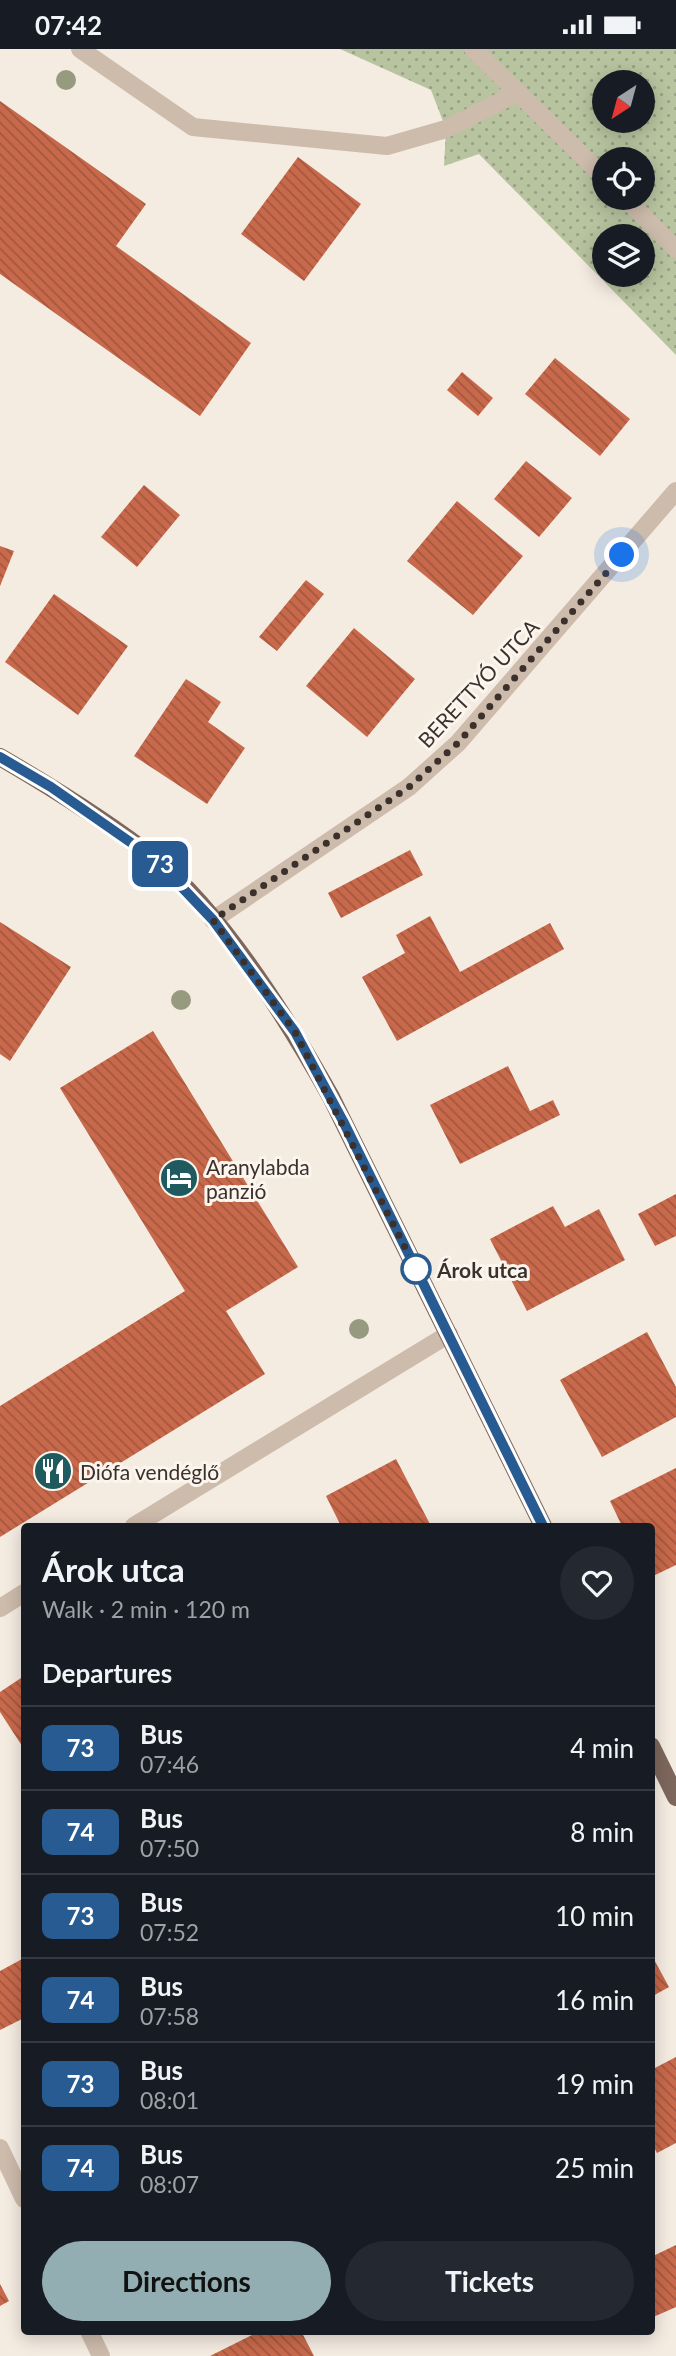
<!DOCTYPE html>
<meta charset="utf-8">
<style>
:root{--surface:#171b24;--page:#242831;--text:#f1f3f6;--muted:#9ea1a6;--line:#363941;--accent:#92aeb2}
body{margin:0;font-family:Lato,sans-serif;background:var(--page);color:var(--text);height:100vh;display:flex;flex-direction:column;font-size:26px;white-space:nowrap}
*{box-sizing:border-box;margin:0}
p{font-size:23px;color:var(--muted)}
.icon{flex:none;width:38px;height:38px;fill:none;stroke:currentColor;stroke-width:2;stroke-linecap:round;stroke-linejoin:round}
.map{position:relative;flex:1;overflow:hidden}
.panel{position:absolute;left:21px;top:1474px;width:634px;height:812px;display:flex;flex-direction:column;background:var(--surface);border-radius:7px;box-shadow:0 4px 18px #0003}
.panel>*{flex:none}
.badge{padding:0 14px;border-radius:10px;font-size:24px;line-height:46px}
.needle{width:46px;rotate:216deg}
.controls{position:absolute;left:592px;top:21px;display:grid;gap:14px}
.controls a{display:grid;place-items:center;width:63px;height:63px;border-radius:50%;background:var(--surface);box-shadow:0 4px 18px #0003;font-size:35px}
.you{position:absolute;width:35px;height:35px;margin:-18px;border:5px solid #fff;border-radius:50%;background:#1a73e8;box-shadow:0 0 0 10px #1a73e833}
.map>.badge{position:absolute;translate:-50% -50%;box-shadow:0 0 0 4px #fff}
h2{padding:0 21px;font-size:26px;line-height:63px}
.round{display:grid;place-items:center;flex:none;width:74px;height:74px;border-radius:37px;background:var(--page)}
.headline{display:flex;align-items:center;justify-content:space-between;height:119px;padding:0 21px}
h1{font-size:33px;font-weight:700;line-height:52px}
.cta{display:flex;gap:14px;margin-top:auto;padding:14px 21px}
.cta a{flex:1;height:80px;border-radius:42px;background:var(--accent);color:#111;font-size:28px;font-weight:700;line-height:80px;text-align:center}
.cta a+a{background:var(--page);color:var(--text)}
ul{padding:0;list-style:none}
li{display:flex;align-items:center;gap:21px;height:84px;padding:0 21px;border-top:2px solid var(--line)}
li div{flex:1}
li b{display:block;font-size:26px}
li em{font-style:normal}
li .badge{min-width:77px;font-weight:700;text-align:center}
.status{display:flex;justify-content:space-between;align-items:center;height:49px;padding:0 35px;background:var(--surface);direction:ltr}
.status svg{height:19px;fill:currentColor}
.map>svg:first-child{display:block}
.grass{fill:url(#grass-dots);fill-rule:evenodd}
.building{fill:url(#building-back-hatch)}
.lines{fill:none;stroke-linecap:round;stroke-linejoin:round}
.minor{stroke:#cdbbac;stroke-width:18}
.major{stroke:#7d675c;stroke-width:18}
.tree{fill:#969b7f}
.line-casing{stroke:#fff;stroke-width:16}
.line{stroke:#275b91;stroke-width:10}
.walk{stroke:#3b302b;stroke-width:7;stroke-dasharray:0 12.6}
.stop-dot{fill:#fff;stroke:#275b91;stroke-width:3.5}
.labels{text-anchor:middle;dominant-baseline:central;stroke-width:6;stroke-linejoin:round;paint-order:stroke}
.street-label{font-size:21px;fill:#3b302b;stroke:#fbf5ee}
.poi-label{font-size:21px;fill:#3b302b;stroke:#fbf5ee;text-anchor:start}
.stop-label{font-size:21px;font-weight:bold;fill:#3b302b;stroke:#fbf5ee;text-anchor:start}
</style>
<div class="status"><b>07:42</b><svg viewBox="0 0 49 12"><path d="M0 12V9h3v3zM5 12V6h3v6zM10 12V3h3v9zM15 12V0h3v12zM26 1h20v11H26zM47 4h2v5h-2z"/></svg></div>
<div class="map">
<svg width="676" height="2307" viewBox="0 0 676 2307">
<defs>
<pattern id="grass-dots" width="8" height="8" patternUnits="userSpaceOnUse" patternTransform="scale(1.75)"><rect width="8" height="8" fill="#b8c4a0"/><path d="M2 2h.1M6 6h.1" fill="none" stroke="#97a083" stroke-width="1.8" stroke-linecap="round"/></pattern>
<pattern id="building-back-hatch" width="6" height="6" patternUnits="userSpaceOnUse" patternTransform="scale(1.75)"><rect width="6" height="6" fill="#c8694b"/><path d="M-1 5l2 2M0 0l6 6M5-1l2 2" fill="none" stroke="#a4573f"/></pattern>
</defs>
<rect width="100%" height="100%" fill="#f4ebe1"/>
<path class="grass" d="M340 0H676V306L479 105 444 117 446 80 431 41ZM604 33H642V72H604ZM604 110H642V149H604ZM604 187H642V226H604Z"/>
<path class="building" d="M0 52 146 155 116 197 251 294 200 367 0 225Z
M298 108 361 155 304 232 241 185Z
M555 309 630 370 600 407 525 345Z
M462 323 493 349 478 367 447 341Z
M526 412 572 449 539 488 494 450Z
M144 436 180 466 137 518 101 488Z
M457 452 523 507 473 566 407 512Z
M0 497 14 502 0 537Z
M306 531 324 545 277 602 259 588Z
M54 545 128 597 78 666 5 613Z
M354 579 415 630 367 688 306 637Z
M186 630 221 653 208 673 245 699 207 755 134 707Z
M410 801 423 826 341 869 328 844Z
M430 867 460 923 550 874 564 900 397 992 362 928 405 904 396 886Z
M0 873 71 918 10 1012 0 1005Z
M153 982 298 1218 226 1262 265 1325 0 1488V1357L185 1242 60 1039Z
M508 1017 530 1062 553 1051 560 1066 460 1115 430 1056Z
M676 1145V1187L655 1197 638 1165Z
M553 1157 565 1178 599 1160 625 1211 527 1262 490 1190Z
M647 1283 676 1338V1368L602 1408 560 1331Z
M396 1410 431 1477H341L326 1447Z
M676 1419V1516L651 1528V1477H622L610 1452Z
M21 1629 24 1634V1700L0 1663V1643Z
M651 1905 669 1938 651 1948Z
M24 1909V1969L0 1981V1922Z
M676 2008V2094L657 2104 651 2093V2021Z
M676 2196V2258L651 2269V2208Z
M0 2235 9 2252 0 2257Z
M260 2282H301L314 2307H210Z"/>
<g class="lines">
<path class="minor" d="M80 0 193 78 387 97 446 80 519 43
M473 0 604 128
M625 149 676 200
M213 871 409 738 458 694 676 442
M134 1477 449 1285
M0 1559 24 1544
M0 2099 24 2150
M89 2282 101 2307"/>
<path class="major" d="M0 708C53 739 107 772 155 810 222 865 289 973 331 1048L543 1477
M651 1697 676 1748"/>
</g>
<g class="tree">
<circle cx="66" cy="31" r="10"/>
<circle cx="181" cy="951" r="10"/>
<circle cx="359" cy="1280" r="10"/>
</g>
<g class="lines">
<defs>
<path id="line" d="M0 708 51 738 156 811 213 871 295 983 343 1072 543 1477"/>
</defs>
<use href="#line" class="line-casing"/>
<use href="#line" class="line"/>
<path class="walk" d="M416 1220 295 983 213 871 409 738 458 694 622 506"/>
</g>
<defs>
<symbol id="hotel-disc" viewBox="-11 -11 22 22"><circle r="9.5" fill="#1f5a5e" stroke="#fbf5ee"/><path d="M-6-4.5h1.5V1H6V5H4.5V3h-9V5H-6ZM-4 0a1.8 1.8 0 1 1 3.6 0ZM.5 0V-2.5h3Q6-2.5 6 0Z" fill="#fff"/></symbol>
<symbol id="restaurant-disc" viewBox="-11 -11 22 22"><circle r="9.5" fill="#1f5a5e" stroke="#fbf5ee"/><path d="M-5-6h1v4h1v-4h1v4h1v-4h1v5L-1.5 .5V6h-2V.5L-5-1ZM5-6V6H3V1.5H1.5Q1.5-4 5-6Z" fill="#fff"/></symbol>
</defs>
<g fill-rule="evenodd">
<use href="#hotel-disc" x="157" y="1107" width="44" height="44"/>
<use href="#restaurant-disc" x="31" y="1400" width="44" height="44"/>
</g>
<circle class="stop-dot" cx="416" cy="1220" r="14"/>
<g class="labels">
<g class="street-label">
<text transform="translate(478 634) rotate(-47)">BERETTYÓ UTCA</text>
</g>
<g class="poi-label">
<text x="206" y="1117">Aranylabda<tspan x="206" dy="24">panzió</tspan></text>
<text x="80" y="1422">Diófa vendéglő</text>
</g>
<g class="stop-label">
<text x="437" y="1220">Árok utca</text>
</g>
</g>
</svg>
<div class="controls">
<a><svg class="needle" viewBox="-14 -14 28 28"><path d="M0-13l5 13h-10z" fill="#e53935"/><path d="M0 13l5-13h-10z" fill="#9ea1a6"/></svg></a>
<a><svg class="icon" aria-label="locate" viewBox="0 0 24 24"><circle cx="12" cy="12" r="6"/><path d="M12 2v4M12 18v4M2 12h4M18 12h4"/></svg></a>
<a><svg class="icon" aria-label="layers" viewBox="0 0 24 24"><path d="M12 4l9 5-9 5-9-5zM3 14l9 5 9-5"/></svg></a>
</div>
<div class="you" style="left:622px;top:506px"></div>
<b class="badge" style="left:160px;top:815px;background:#275b91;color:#fff">73</b>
<section class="panel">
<div class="headline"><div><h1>Árok utca</h1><p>Walk · 2 min · 120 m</p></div><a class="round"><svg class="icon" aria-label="heart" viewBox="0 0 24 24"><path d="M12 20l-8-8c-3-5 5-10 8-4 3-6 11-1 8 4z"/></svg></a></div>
<h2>Departures</h2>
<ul>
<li><span class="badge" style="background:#275b91;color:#fff">73</span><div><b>Bus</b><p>07:46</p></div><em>4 min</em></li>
<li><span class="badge" style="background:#275b91;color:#fff">74</span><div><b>Bus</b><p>07:50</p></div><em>8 min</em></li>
<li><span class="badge" style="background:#275b91;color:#fff">73</span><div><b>Bus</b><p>07:52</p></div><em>10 min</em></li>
<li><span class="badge" style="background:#275b91;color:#fff">74</span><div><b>Bus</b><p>07:58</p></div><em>16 min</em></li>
<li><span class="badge" style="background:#275b91;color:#fff">73</span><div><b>Bus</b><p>08:01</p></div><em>19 min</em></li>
<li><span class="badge" style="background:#275b91;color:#fff">74</span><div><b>Bus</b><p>08:07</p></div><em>25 min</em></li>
</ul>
<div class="cta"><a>Directions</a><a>Tickets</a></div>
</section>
</div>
